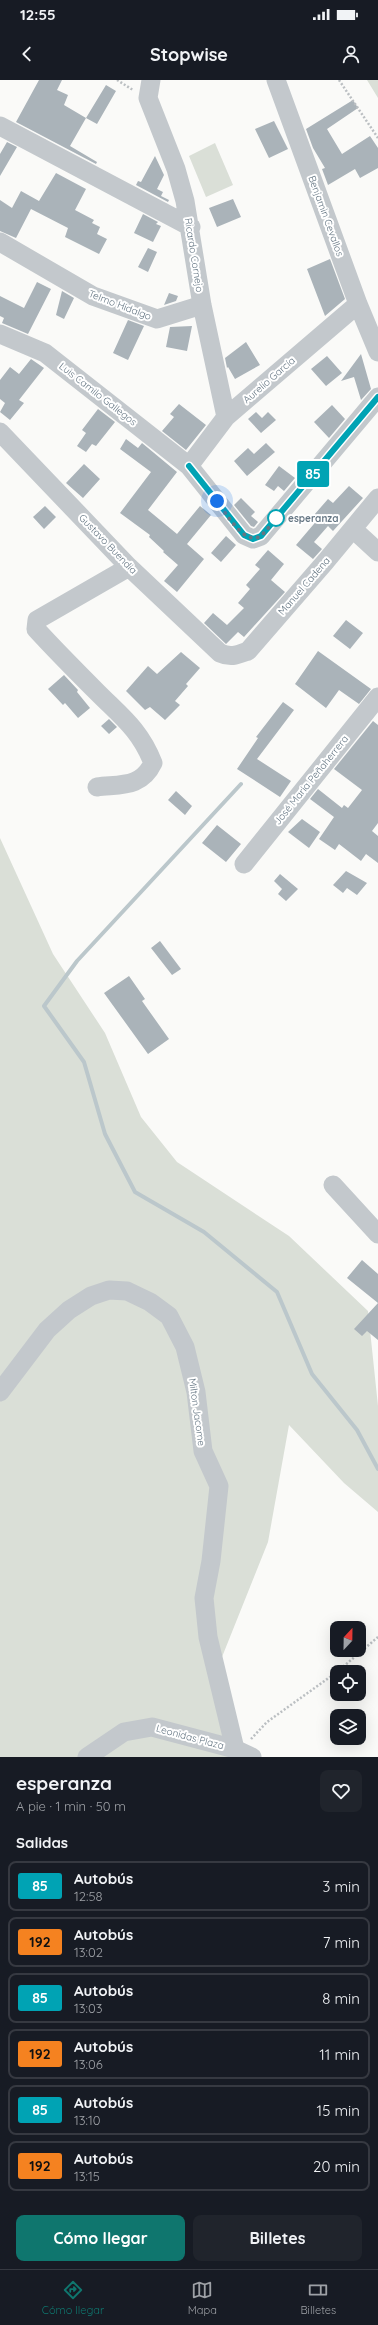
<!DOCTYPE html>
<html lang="es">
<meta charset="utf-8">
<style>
:root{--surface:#171b24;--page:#20242c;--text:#f1f3f6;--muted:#9ea1a6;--line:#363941;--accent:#0f766e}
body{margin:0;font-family:Quicksand,sans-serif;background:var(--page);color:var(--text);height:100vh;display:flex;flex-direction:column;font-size:15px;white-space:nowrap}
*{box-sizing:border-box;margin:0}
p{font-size:13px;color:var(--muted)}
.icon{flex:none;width:22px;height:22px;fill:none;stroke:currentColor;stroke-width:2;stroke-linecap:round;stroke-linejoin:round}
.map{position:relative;height:1677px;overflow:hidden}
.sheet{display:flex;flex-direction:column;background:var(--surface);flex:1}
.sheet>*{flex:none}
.badge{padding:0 8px;border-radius:3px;font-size:14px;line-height:26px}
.needle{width:26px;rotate:22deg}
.buttons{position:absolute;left:330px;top:1541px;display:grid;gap:8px}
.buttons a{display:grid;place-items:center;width:36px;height:36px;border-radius:8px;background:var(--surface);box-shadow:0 4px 16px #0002;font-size:20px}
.you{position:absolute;width:20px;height:20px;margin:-10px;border:3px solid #fff;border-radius:50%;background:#1a73e8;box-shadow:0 0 0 6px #1a73e833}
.map>.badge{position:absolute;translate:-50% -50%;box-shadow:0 0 0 2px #fff}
h2{padding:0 16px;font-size:15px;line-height:36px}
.round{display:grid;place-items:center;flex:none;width:42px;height:42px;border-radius:8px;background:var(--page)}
.summary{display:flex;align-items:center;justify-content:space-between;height:68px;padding:0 16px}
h1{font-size:19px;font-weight:700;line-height:30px}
.cta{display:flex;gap:8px;margin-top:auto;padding:8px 16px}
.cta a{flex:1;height:46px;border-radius:8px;background:var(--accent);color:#fff;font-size:16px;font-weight:700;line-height:46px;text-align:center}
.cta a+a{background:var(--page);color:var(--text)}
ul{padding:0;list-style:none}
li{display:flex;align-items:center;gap:12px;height:50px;margin:0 8px 6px;padding:0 8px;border:2px solid var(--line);border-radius:8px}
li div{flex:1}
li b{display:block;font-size:15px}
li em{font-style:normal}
li .badge{min-width:44px;font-weight:700;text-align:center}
.status{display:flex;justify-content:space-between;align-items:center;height:28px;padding:0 20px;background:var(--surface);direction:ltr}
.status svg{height:11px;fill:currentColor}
header{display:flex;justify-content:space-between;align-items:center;height:52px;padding:0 16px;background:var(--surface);font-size:18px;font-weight:700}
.dock{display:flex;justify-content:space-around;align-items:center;height:56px;border-top:1px solid var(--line);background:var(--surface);font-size:11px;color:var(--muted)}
.dock a{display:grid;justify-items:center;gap:2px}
.dock .current{color:var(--accent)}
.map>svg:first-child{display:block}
.green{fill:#dadfd7}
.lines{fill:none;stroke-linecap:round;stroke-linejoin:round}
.stream{stroke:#bbc7cb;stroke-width:4}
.building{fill:#aab3b9}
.path{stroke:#bbbfc2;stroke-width:2.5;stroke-dasharray:2 2;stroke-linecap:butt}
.minor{stroke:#c3c8cc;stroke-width:19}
.line-casing{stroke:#fff;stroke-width:9}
.line{stroke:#00a3b4;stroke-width:6}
.walk{stroke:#657683;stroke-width:4;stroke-dasharray:0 7.2}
.stop-dot{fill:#fff;stroke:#00a3b4;stroke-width:2}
.labels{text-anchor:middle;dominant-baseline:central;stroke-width:4;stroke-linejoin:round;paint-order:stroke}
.street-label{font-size:10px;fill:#657683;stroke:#fff}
.stop-label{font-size:10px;font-weight:bold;fill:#657683;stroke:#fff;text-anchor:start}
</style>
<div class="status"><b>12:55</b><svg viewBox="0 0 49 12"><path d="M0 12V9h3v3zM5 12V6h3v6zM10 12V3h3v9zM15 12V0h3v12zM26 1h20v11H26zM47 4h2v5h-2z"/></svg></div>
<header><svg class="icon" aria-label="back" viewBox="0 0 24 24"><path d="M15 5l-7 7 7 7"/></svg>Stopwise<svg class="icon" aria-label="person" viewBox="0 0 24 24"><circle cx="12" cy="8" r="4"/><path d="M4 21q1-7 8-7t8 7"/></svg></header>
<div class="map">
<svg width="378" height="1677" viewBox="0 0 378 1677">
<rect width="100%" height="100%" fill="#fafaf8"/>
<path class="green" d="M367 0H378V18Z
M215 63 233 105 206 117 189 76Z
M0 758 53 874 105 953 141 1037 177 1082 289 1156 368 1231 378 1326V1432L344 1403 289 1345 268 1462 220 1582 242 1677H0Z"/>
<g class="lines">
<path class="stream" d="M241 704 77 881 44 926 84 982 105 1054 135 1112 204 1152 277 1212 312 1294 357 1350 378 1389"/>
</g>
<path class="building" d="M39 0H62L57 10 68 15 64 25 86 38 70 66 97 82 96 84 16 42Z
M106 5 116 11 97 44 86 38Z
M353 20 358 28 327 49 342 74 370 56 378 68V88L360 98 355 89 328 105 322 89 325 88 313 68 306 49Z
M274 41 288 69 269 78 255 49Z
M7 62 17 67 0 96V74Z
M155 76 164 95 157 109 163 112 161 116 169 120 168 122 136 105 138 101 141 102Z
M56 93 86 109 75 130 94 140 92 143 100 147 97 154 107 159 99 174 65 157 68 148 31 129 16 158 0 151V120L12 128 21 111 39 121Z
M233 119 241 137 217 147 209 128Z
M143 134 158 142 156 144 161 146 153 162 134 153Z
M148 168 157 172 148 192 138 187Z
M330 179 345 219 325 236 307 189Z
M37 202 51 209 28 254 2 243 4 238 0 236V216L24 228Z
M62 211 74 218 64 239 56 235Z
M169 213 178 216 176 221 164 225Z
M128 240 144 246 128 280 113 273Z
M192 246 187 271 166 267 170 247Z
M246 262 260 285 235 299 228 287 227 288 225 278Z
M361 274 371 309 361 320 354 297 341 301Z
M327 276 342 293 326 306 311 289Z
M31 279 44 288 19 320 24 323 10 340 0 332 5 323 0 319V300L10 287 19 294Z
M179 324 206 345 186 370 162 351 174 337 170 334Z
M332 325 345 339 329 358 314 342Z
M98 329 115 342 96 366 92 364 86 372 77 366 86 353 82 350Z
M256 332 262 338 268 332 276 340 261 353 248 339Z
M126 359 138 368 142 363 177 392 148 430 177 454 200 426 211 435 187 464 204 479 177 512 164 501 178 485 163 472 164 471 149 457 150 455 120 433 151 392 120 369Z
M266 363 275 372 247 396 234 381 248 368 254 374Z
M84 384 100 399 83 418 66 403Z
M279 386 295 398 284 411 278 406 274 411 265 405Z
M349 406 363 418 333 451 328 446 314 462 322 469 313 479 296 465 319 438 314 435 328 419 333 423Z
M241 418 255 432 251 436 258 442 254 447 251 446 234 425Z
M45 426 56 437 44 449 33 437Z
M226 456 236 465 221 482 211 473Z
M268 470 284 484 271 500 285 512 244 557 238 552 226 564 204 543 213 533 227 545 244 528 238 523 250 509 246 505 260 489 255 485Z
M346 540 363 553 350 569 333 556Z
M318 571 371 609 359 624 339 610 326 628 295 604Z
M181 572 200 588 186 604 188 606 175 621 180 625 165 640 150 627 145 630 126 611 148 586 157 594Z
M64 595 78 610 77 612 90 628 78 638 65 623 63 625 48 609Z
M283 622 294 630 257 679 291 701 280 717 237 689 258 658 256 657Z
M109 639 117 647 109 654 101 646Z
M373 641 378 645V743L372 751 378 756V783L366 774 361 781 339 764 335 770 319 759 334 737 310 719 318 709 342 728 344 725 348 728 362 710 334 689Z
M176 711 192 726 185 735 168 720Z
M302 739 320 752 309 768 288 752Z
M217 745 241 764 226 782 202 763Z
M346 791 367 803 357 815 347 808 343 813 333 805Z
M280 794 298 809 286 821 278 814 282 809 274 801Z
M160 861 181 889 172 895 151 868Z
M129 896 145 919 142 921 169 959 148 974 104 913Z
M362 1180 378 1194V1260L367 1251 362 1256 354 1249 378 1223 347 1198Z"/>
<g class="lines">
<path class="path" d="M117 0 133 10
M339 0 378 58
M337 1592 378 1557
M251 1659 267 1642 337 1592"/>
<path class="minor" d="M151 0 148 18 176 89 185 121 202 225 226 337
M276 0 358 224 378 272
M0 46 191 147
M0 162 93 216 157 239 202 225
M0 254 45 273 189 386 244 455 253 459 261 456 378 317
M0 352 129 487 220 573C231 578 237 575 248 571L326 481 378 418
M189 386 226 337 358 224
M353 449 378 472
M97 707C121 704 141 708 153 683 140 650 122 637 98 613 77 592 56 571 36 549L37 540 129 487
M244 784 378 617
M333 1105 378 1154
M0 1312 47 1250 69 1230 91 1216 109 1210 127 1211 150 1222 169 1236 185 1267 196 1312 203 1371 219 1406 211 1481 204 1518 208 1557 235 1669
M87 1677 124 1652 152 1647 235 1669 252 1677"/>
</g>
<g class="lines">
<defs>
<path id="line" d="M189 386 244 455 253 459 261 456 378 317"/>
</defs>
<use href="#line" class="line-casing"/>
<use href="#line" class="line"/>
<path class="walk" d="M217 421C225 432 246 469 262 455 269 448 274 440 280 433L276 438"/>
</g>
<circle class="stop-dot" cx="276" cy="438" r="8"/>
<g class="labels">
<g class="street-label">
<text transform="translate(326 136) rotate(70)">Benjamin Cevallos</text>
<text transform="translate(194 175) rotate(81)">Ricardo Cornejo</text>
<text transform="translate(120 225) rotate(21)">Telmo Hidalgo</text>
<text transform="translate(269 300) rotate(-41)">Aurelio García</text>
<text transform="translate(98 314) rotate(38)">Luis Camilo Gallegos</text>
<text transform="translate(108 464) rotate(46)">Gustavo Buendia</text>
<text transform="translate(304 506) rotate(-49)">Manuel Cadena</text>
<text transform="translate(311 700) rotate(-51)">José Maria Peñaherrera</text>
<text transform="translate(197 1332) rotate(82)">Milton Jacome</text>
<text transform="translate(190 1657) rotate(15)">Leonidas Plaza</text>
</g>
<g class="stop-label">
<text x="288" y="438">esperanza</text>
</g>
</g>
</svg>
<div class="buttons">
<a><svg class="needle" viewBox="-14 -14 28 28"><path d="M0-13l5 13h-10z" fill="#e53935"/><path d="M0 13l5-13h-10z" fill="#9ea1a6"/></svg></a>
<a><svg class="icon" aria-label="locate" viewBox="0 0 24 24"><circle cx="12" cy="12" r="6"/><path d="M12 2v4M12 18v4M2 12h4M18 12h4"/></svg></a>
<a><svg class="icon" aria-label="layers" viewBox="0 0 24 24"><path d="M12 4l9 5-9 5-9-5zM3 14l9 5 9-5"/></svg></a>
</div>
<div class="you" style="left:217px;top:421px"></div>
<b class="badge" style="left:313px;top:394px;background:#00a3b4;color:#fff">85</b>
</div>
<section class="sheet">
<div class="summary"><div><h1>esperanza</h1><p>A pie · 1 min · 50 m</p></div><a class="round"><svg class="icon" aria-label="heart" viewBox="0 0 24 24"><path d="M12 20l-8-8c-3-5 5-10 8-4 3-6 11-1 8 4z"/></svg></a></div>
<h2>Salidas</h2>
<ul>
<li><span class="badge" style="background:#00a3b4;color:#fff">85</span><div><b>Autobús</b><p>12:58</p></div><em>3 min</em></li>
<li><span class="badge" style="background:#f58220;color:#111">192</span><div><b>Autobús</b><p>13:02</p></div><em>7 min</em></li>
<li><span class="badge" style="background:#00a3b4;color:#fff">85</span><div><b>Autobús</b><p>13:03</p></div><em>8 min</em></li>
<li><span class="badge" style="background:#f58220;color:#111">192</span><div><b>Autobús</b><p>13:06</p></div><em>11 min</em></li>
<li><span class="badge" style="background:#00a3b4;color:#fff">85</span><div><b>Autobús</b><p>13:10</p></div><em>15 min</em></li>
<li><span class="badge" style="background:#f58220;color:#111">192</span><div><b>Autobús</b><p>13:15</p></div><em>20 min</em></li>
</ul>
<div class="cta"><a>Cómo llegar</a><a>Billetes</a></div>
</section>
<nav class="dock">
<a class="current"><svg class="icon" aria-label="directions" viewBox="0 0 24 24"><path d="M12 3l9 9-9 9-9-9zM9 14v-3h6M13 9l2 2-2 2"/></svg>Cómo llegar</a>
<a><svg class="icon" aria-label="map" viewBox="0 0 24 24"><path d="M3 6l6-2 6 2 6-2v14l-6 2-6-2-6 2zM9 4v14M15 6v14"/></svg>Mapa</a>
<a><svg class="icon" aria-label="tickets" viewBox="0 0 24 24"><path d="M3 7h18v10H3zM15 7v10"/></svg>Billetes</a>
</nav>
